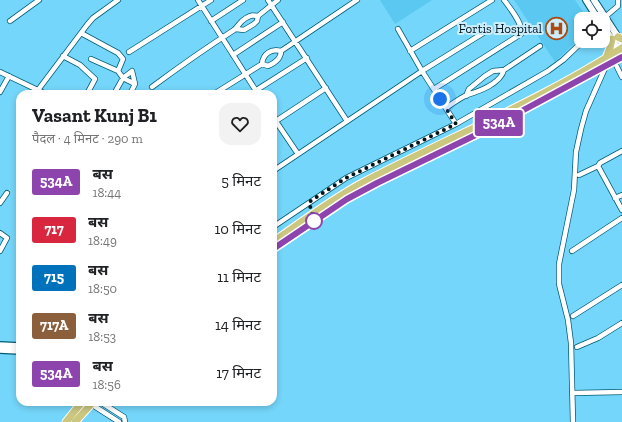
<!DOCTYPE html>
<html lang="hi">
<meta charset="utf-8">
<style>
:root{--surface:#fff;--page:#f2f2f2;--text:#202124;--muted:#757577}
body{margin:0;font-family:"Zilla Slab","Noto Sans Devanagari",serif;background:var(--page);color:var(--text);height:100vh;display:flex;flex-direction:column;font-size:15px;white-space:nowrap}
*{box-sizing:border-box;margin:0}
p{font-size:13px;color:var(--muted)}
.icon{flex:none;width:22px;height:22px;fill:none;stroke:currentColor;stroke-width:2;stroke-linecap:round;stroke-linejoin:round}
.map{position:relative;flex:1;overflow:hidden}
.sheet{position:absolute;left:16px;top:90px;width:261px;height:316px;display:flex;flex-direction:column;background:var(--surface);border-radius:12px;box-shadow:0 2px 6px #0003}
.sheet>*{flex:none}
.badge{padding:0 8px;border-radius:3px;font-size:14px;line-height:26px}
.fabs{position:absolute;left:574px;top:12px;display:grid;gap:8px}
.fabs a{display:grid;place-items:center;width:36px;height:36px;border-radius:8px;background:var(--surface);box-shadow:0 2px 6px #0003;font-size:20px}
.you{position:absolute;width:20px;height:20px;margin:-10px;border:3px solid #fff;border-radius:50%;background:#1a73e8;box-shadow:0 0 0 6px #1a73e833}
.map>.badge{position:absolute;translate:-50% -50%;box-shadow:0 0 0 2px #fff}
.round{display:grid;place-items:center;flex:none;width:42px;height:42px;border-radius:12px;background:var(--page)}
.headline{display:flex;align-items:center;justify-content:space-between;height:68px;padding:0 16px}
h1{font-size:19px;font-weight:700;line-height:30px}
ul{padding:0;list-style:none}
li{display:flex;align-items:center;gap:12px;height:48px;padding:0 16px}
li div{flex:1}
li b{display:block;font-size:15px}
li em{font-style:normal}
li .badge{min-width:44px;font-weight:700;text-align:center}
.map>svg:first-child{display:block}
.built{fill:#5ac8f0}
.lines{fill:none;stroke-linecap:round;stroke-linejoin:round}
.minor-casing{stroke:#005d77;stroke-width:6}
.tertiary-casing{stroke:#005d77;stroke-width:8}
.secondary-casing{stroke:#005d77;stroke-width:8}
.primary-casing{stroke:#fff;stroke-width:9}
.minor{stroke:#fff;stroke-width:4.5}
.tertiary{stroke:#fff;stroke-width:5.5}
.secondary{stroke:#fff;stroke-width:6}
.primary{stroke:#ccc77f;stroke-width:7}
.line-casing{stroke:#fff;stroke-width:9}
.line{stroke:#8e44ad;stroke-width:6}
.walk{stroke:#02151d;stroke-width:4;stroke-dasharray:0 7.2}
.stop-dot{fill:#fff;stroke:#8e44ad;stroke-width:2}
.labels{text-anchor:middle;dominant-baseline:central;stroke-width:4;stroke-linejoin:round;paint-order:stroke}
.poi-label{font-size:13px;fill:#02151d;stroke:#caeefd;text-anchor:end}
</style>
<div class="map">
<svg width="622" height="422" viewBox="0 0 622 422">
<rect width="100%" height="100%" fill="#74d6fa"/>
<path class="built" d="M380 0H432L395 24Z
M514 0H575L588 19H581V37L555 62Z"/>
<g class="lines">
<defs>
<path id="minor" d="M198 0 258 94
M268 0 347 121
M605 17 618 6V0
M10 21 39 0
M211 21 243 0
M236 29 244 30 254 24 257 21 258 16 278 0
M398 29 422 71 456 124
M81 33 118 53 123 59 118 71
M410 51 492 0
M129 52 211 0
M233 55 283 22
M63 56 80 65 95 79 87 94
M91 59 118 71 123 78 135 84
M614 61 622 77
M262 64 268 66C275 63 281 58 281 51L357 0
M0 72 46 94
M152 87C179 67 206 48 234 30 238 27 239 22 246 18 251 15 253 15 258 16
M434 89 521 34C524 25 510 8 504 0
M38 90 87 25 93 18 118 0
M255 91 307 58
M0 92 9 76
M114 94 123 78 132 71 135 84 130 94
M214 94 262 64C263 54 271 48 281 51
M466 96 469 89 485 76 493 71 504 70 540 46
M446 108C452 104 460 98 467 95 480 91 500 84 504 70
M273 117 298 154
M276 121 326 88
M622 151 600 163 598 166 622 210
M273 171 422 71 485 32
M579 175 598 166
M615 198 622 195
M0 203 7 193
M273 227 346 178 456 124 548 71 563 60 583 41
M0 233 7 238 0 251
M572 251 622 218
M573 316 622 285
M577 347 598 338 622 323
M573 393 622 392
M102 403 124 417 125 422
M91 404 119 422
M573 422 571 343 568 320 559 284V264L574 190 576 152 581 129 586 111 606 66"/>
<path id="tertiary" d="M0 345 20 346
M0 350 20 351"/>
<path id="secondary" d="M586 0 598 19
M594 0 622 43
M603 26 622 54"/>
<path id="primary" d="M618 37 622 39
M606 58 610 48 612 39
M273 242C303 221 332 199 364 182 450 137 540 101 622 48
M273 249 347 199 377 183 490 128 622 57
M66 422 82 402
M75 422 93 402"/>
</defs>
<use href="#minor" class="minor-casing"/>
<use href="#tertiary" class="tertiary-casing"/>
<use href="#secondary" class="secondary-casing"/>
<use href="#primary" class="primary-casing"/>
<use href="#minor" class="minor"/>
<use href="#tertiary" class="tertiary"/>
<use href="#secondary" class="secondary"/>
<use href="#primary" class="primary"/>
</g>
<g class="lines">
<defs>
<path id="line" d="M273 249 347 199 377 183 490 128 622 57"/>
</defs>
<use href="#line" class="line-casing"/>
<use href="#line" class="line"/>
<path class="walk" d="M314 221 309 202 346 178 456 124 440 99"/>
</g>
<defs>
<symbol id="hospital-ring" viewBox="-11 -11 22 22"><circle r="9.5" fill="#caeefd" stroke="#ad4a11" stroke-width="1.5"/><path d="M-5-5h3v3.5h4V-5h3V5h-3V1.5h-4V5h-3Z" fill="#ad4a11"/></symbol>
</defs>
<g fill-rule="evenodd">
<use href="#hospital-ring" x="544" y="16" width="25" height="25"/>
</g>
<circle class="stop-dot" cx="314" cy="221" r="8"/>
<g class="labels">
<g class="poi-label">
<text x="542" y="28">Fortis Hospital</text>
</g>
</g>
</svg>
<div class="fabs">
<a><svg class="icon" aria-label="locate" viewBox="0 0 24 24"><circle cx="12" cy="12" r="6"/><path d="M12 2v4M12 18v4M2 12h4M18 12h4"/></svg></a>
</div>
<div class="you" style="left:440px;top:99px"></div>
<b class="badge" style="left:499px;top:123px;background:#8e44ad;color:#fff">534A</b>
<section class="sheet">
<div class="headline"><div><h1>Vasant Kunj B1</h1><p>पैदल · 4 मिनट · 290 m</p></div><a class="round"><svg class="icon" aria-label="heart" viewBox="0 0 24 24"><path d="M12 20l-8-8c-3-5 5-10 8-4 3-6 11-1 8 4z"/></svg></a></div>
<ul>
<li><span class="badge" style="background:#8e44ad;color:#fff">534A</span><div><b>बस</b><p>18:44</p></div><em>5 मिनट</em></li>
<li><span class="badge" style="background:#d7263d;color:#fff">717</span><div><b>बस</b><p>18:49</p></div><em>10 मिनट</em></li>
<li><span class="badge" style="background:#0072bc;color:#fff">715</span><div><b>बस</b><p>18:50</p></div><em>11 मिनट</em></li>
<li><span class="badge" style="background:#8b5e3c;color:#fff">717A</span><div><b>बस</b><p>18:53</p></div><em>14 मिनट</em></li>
<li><span class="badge" style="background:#8e44ad;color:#fff">534A</span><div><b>बस</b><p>18:56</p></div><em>17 मिनट</em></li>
</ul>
</section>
</div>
